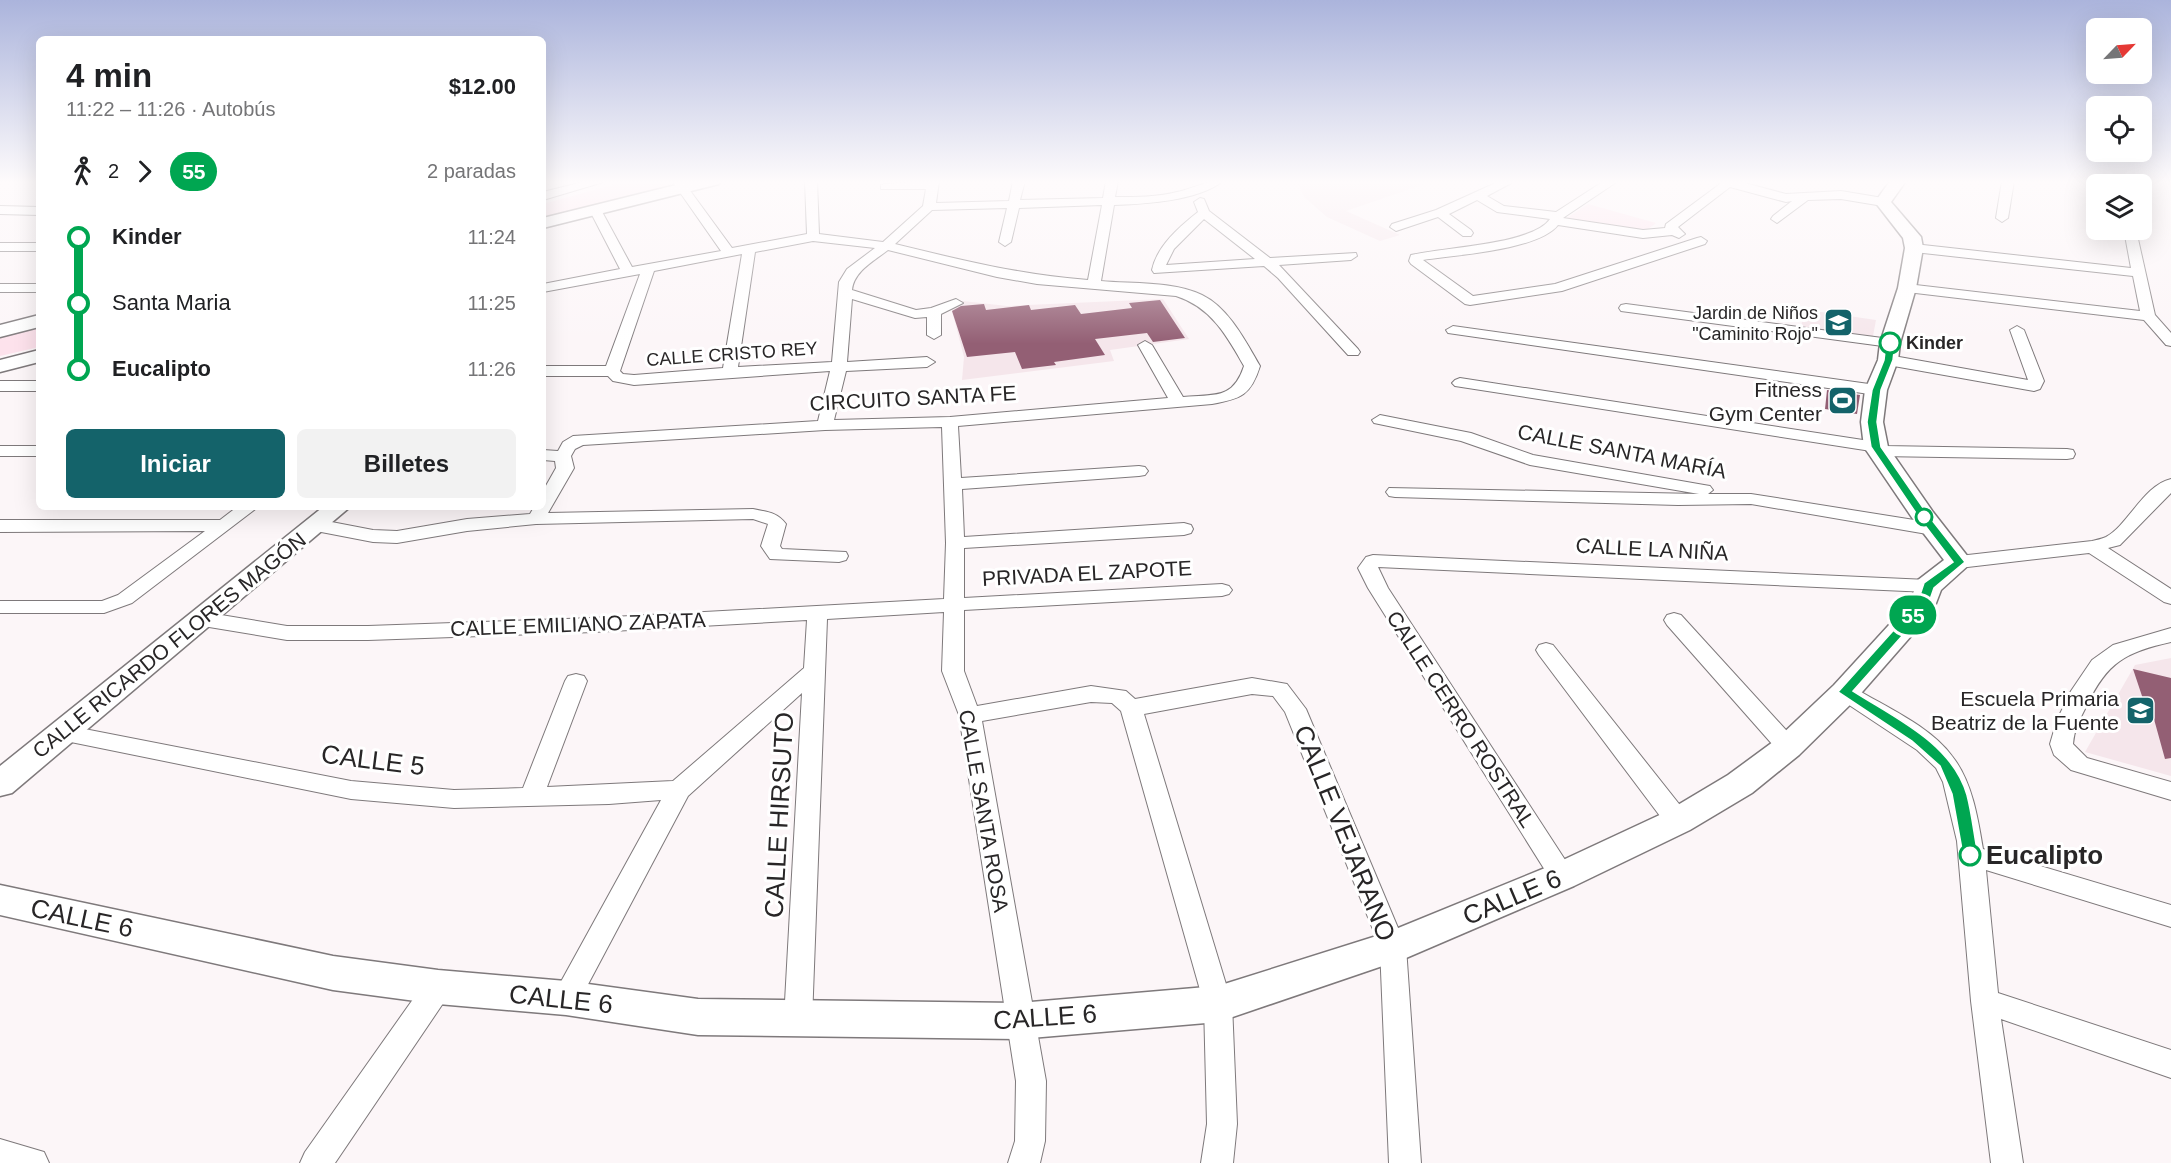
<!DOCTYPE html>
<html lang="es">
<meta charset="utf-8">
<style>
:root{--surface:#fff;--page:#f2f2f2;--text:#202124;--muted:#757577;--accent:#14636a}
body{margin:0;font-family:Arial,sans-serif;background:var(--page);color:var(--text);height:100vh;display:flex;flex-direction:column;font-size:22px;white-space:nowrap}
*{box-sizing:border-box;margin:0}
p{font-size:20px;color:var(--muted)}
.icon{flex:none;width:33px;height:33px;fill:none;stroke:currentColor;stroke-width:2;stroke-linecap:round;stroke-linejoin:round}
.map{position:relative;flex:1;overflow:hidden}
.sheet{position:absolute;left:36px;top:36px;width:510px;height:474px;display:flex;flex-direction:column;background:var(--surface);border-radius:9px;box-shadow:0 6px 24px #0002}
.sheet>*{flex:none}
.badge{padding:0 12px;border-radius:20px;font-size:21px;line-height:39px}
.needle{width:39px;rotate:65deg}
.fabs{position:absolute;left:2086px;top:18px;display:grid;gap:12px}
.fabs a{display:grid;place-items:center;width:66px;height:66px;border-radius:9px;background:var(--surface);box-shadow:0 6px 24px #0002;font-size:30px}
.map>.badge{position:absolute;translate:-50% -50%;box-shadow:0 0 0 3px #fff}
.legs{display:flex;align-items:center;gap:9px;height:66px;padding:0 30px;font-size:20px}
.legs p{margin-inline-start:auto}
.head{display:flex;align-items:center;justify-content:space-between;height:102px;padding:0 30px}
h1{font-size:33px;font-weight:600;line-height:45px}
.primary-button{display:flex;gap:12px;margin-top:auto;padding:12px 30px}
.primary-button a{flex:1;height:69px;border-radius:9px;background:var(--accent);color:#fff;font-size:24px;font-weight:600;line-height:69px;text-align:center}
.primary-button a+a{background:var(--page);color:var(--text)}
ul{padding:0 30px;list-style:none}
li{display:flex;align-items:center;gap:21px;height:66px;font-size:22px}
li i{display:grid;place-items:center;width:9px;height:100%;margin:0 8px;background:currentColor}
li i::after{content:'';width:15px;height:15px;margin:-8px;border:4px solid;border-radius:50%;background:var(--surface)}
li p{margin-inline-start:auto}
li:first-child i{background:linear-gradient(#0000 50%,currentColor 0)}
li:last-child i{background:linear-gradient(currentColor 50%,#0000 0)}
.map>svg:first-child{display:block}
.built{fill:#f5e6eb}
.green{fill:#fde2ec}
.building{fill:#935f74}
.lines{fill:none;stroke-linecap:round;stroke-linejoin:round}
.street-casing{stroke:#7e797b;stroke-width:2}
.secondary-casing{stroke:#7e797b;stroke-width:3}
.street{fill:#fff;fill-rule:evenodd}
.secondary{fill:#fff;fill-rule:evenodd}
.line-1{fill:#00a651;stroke:#fff;stroke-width:1.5}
.stop-1-dot{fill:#fff;stroke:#00a651;stroke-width:3}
.labels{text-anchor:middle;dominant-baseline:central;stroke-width:6;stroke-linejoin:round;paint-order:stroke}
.far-poi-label{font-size:18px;fill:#282627;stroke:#fff;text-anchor:end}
.far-stop-label{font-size:18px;font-weight:bold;fill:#282627;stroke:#fff;text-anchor:start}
.far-street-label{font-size:18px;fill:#282627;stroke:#fff}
.poi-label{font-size:21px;fill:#282627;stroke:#fff;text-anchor:end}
.street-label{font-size:21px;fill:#282627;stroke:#fff}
.near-street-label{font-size:26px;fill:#282627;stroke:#fff}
.near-stop-label{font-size:26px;font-weight:bold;fill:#282627;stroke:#fff;text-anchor:start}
</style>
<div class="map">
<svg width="2171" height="1163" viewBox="0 0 2171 1163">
<rect width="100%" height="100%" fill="#fcf6f8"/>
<path class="built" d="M1297 181H1418L1425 184 1346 211 1400 235 1380 241 1327 217 1304 197Z
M1163 299 1189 339 1110 350 1114 361 962 380 964 357 951 307 963 301 1007 306Z
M1801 309 1876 320 1873 336 1802 327Z
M2171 658V776L2085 752 2135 665Z"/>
<path class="green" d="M627 181H662L668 187 543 218V204Z
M1588 204 1656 223 1643 233 1564 220Z
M39 327V347L0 356V336Z"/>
<path class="building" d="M1160 300 1185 338 1153 342 1147 333 1095 339 1105 355 1054 362 1056 365 1022 369 1015 352 967 357 952 311 961 306 984 304 986 310 1029 305 1031 310 1075 305 1081 314 1132 308 1129 303Z
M1827 390 1860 395 1857 414 1825 409Z
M2133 669 2171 678V758L2165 759 2149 701 2143 699Z"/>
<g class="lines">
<defs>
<path id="street" d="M587 181H607L543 200V192Z
M672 181H683L732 248 807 234 805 181H817L819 234 883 242 923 206 926 189H881V185L885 184 939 181 936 203 1009 201 1013 181H1025L1020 200 1103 198 1106 181H1118L1115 197C1136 197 1157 197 1177 192 1195 188 1204 181 1223 181 1198 201 1145 204 1114 205L1101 281C1133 284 1173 281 1202 295 1229 308 1246 342 1260 366 1251 395 1241 399 1212 404L958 426 961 478 1139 466 1145 467 1148 471 1145 475 1139 476 962 489 964 537 1184 523 1191 525 1193 529 1191 533 1184 535 964 548V598L1222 584 1229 586 1232 590 1229 594 1222 596 964 610V671L977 706 1091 686 1126 691 1135 699 1252 678 1287 684 1306 709 1406 947 1421 1163H1389L1380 947 1285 712 1273 696 1252 694 1144 714 1232 1004 1237 1124 1233 1163H1201L1207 1124 1204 1004 1121 711 1112 703 1091 702 982 721 1046 1081 1045 1141 1040 1163H1008L1015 1141 1016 1081 959 715 942 671 944 612 827 619 812 1020 808 1029 798 1033 788 1029 784 1020 802 693 688 796 576 1007 566 1011 556 1007 552 998 661 800 609 804 454 808 351 799 56 739 53 733 56 727 64 725 351 781 454 790 523 788 565 681 568 676 576 674 584 676 587 681 547 787 673 781 804 668 807 620 594 632 368 640H287L203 626 196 624 193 619 196 614 203 612 287 626H368L594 618 944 599 946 543 942 427 825 430 583 445 575 449 571 456 574 468 548 513 753 509C767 512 777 512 786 524L780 546 782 549 846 552 848 556 846 560 839 562 770 559 761 546 768 524 753 519 536 524 467 531 397 543 373 542 316 531 310 529 307 525 310 521 316 519 373 530 397 531 467 519 530 514 534 507H543V491L556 468 555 461 543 460V450L558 451 563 442 573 436 818 421 830 371 634 385 613 381 608 376H543V366H606L640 274 543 292V284L620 269 590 211 592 208H600L632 267 721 251ZM1102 205 1088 280C1022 275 960 260 895 244L932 210 1007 208 999 242 1005 246 1011 242 1019 208ZM813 241 875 248 847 269 839 282 832 362 738 367 755 252ZM888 250 997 277 1037 284 1176 296C1211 307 1227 336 1244 366 1233 400 1214 394 1183 397L1152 345 1145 341 1138 345 1168 398 950 417 834 420 846 371 927 367 935 362 927 357 847 362 852 299 915 318 927 317V335L934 339 941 335V314L963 303 956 299 931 308 916 310 852 290C854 271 874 261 888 250ZM742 254 723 368 634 375 623 374 620 371 654 271Z
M1500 181H1515L1487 196 1504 206 1556 212 1604 181H1618L1563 218 1643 230 1665 228 1666 224 1720 184 1717 181H1737L1786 194 1841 191 1883 198 1889 202 1883 206 1841 199 1808 200 1777 223 1771 219 1773 216 1792 201 1786 202 1730 187 1678 227 1685 234 1679 238 1672 235 1643 238 1558 225C1539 250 1455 255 1423 260L1473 296 1555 284 1697 238 1701 237 1707 241 1705 244 1562 291 1470 305 1465 304 1411 264 1409 261 1411 255C1443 247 1532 245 1550 219L1497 212 1477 200 1449 214 1471 230 1473 233 1471 236H1463L1438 217 1396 231 1390 227 1392 224 1436 210Z
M2002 181H2014L2008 218 2002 222 1996 218Z
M2115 181H2127V184H2116Z
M1200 198 1204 199 1209 211 1270 258 1356 253 1357 256 1351 260 1279 265 1358 349 1360 352 1358 355H1348L1278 278 1264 266 1154 273 1152 270C1157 246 1179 227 1198 212L1194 202ZM1204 219 1255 259 1166 265 1174 249Z
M0 206 39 207V215L0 214Z
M2124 230H2136L2155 315 2171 333V346L2166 345 2144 320 1907 292 1900 288 1907 284 2140 311 2133 276 1914 252 1908 248 1914 244 2131 268Z
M0 243H39V251H0Z
M0 284H39V292H0Z
M1626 304 1890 339 1897 343 1890 347 1621 311 1619 308 1621 305Z
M1453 326 1876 385 1884 390 1876 395 1448 333 1446 330Z
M2017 326 2024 330 2044 381 2040 389 2034 391 1888 365 1880 360 1888 355 2028 380 2010 330Z
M1460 378 1876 442 1884 446 2067 449 2073 450 2075 454 2073 458 2067 459 1879 456 1871 451 1455 386 1452 383 1455 380Z
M0 381H39V391H0Z
M1380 415 1471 433 1533 455 1704 485 1710 486 1713 490 1708 494H1751L1933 523 1940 525 1942 529 1940 533 1933 535 1751 504 1678 505 1395 497 1389 496 1386 492 1389 488 1699 494 1530 465 1461 441 1374 423 1372 420Z
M0 446H39V456H0Z
M2171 479V493L2120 545 2108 548 2171 589V604L2164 602 2089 553 1959 568 1952 566 1949 562 1952 558 1959 556 2092 541C2096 540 2102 539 2106 537 2128 525 2144 485 2171 479Z
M237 507H258L132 603 104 613H0V601H102L118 595 205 531 0 532V520H220Z
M1373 555 1928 580 1935 582 1938 586 1935 590 1928 592 1378 567 1388 588 1571 869 1575 876 1571 883 1562 886 1553 883 1368 588 1358 568 1366 557Z
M1674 613 1681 615 1796 741 1799 747 1796 753 1788 755 1780 753 1667 625 1664 620 1667 615Z
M2171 628V642C2126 652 2107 662 2087 705 2081 717 2074 729 2073 744L2087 758 2171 782V800L2071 770 2054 755 2050 744 2057 720 2071 691 2092 660 2113 645Z
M1546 643 1553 645 1687 814 1690 821 1687 828 1678 831 1669 828 1539 655 1536 650 1539 645Z
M1845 684 1853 687C1885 707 1929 725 1952 756 1972 781 1978 818 1983 849L2171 905V927L1986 870 1998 993 2171 1050V1078L2001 1019 2023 1163H1991L1971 1001 1957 841 1943 782 1936 768 1917 750 1837 697 1834 692 1837 687Z
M438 975 448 978 452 987 448 996 335 1163H300L305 1152 428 978Z
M0 1139 44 1152 49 1163H0Z"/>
<path id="secondary" d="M692 181H721L719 184 543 228V218Z
M1890 181H1906L1891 202 1921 237 1923 248 1916 288 1900 343 1898 360 1887 390 1883 422 1888 447 1933 512 1972 562 1941 590 1933 611 1856 699 1799 755 1752 793 1690 830 1574 886 1406 958 1218 1022 1019 1039 698 1035 566 1015 438 1004 333 990 0 915V885L333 956 438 970 566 981 698 999 1019 1003 1218 986 1386 933 1550 866 1666 812 1728 775 1777 739 1834 685 1910 602 1918 580 1944 560 1915 522 1864 447 1861 422 1865 390 1878 360 1880 343 1898 288 1905 248 1903 238 1875 202Z
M39 315V327L0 337V325Z
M39 350V362L0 372V360Z
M323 507H350L12 793 0 796V766Z"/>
</defs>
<use href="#street" class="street-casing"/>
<use href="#secondary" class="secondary-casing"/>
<use href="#street" class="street"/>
<use href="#secondary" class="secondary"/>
</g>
<linearGradient id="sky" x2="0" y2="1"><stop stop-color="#abb4dc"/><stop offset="0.53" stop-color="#fefbfc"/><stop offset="1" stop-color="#fefbfc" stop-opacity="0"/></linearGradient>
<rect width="2171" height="344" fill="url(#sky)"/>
<path class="line-1" d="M1890 340 1895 343 1893 360 1881 390 1877 422 1881 447 1928 515 1965 562 1934 588 1927 608 1853 691C1895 718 1952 743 1967 795 1972 814 1974 835 1978 855L1976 859H1965L1963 855 1952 794 1940 766 1912 741 1838 692 1917 604 1924 583 1953 562 1920 519 1871 447 1867 422 1872 390 1884 360 1886 343Z"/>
<defs>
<symbol id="school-square" viewBox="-11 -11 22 22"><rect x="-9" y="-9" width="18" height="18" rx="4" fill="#14636a" stroke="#fff"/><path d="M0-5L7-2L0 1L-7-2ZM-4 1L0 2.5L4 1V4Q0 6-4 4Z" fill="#fff"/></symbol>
<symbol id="stadium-square" viewBox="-11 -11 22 22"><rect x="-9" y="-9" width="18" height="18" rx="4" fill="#14636a" stroke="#fff"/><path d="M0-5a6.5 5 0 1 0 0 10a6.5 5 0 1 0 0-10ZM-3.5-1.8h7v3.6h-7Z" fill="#fff"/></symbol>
</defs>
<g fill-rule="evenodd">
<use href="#school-square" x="1822" y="306" width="33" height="33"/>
<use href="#stadium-square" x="1826" y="384" width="33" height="33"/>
<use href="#school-square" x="2124" y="694" width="33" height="33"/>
</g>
<g class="stop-1-dot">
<circle cx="1890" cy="343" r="10"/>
<circle cx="1924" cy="517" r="8"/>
<circle cx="1970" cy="855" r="10"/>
</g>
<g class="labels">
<g class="far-poi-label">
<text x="1818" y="313">Jardin de Niños<tspan x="1818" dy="21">"Caminito Rojo"</tspan></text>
</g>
<g class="far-stop-label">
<text x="1906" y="343">Kinder</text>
</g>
<g class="far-street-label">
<text transform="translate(732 354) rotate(-4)">CALLE CRISTO REY</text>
</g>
<g class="poi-label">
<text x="1822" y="389">Fitness<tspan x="1822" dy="24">Gym Center</tspan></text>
<text x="2119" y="698">Escuela Primaria<tspan x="2119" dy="24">Beatriz de la Fuente</tspan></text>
</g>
<g class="street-label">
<text transform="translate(913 398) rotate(-3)">CIRCUITO SANTA FE</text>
<text transform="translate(1622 451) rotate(11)">CALLE SANTA MARÍA</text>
<text transform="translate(1652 549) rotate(3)">CALLE LA NIÑA</text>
<text transform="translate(1087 573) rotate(-3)">PRIVADA EL ZAPOTE</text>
<text transform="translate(578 624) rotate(-2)">CALLE EMILIANO ZAPATA</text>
<text transform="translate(169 645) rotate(-39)">CALLE RICARDO FLORES MAGÓN</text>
<text transform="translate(1461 719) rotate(57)">CALLE CERRO ROSTRAL</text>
<text transform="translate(984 811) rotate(80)">CALLE SANTA ROSA</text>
</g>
<g class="near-street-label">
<text transform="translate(373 760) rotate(7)">CALLE 5</text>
<text transform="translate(779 815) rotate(-87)">CALLE HIRSUTO</text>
<text transform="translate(1345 833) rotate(68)">CALLE VEJARANO</text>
<text transform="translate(1512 897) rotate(-23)">CALLE 6</text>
<text transform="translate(82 918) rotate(12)">CALLE 6</text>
<text transform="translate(561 999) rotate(6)">CALLE 6</text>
<text transform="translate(1045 1017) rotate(-4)">CALLE 6</text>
</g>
<g class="near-stop-label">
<text x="1986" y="855">Eucalipto</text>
</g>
</g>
</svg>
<div class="fabs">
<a><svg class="needle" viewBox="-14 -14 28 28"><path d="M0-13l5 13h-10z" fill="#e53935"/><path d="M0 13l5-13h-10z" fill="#757577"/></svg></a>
<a><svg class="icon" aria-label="locate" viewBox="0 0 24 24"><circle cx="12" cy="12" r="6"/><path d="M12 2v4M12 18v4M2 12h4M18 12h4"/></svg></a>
<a><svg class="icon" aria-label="layers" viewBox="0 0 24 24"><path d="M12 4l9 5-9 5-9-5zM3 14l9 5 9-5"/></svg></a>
</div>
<b class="badge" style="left:1913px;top:615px;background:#00a651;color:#fff">55</b>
<section class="sheet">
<div class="head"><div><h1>4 min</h1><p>11:22 – 11:26 · Autobús</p></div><b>$12.00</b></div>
<div class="legs"><svg class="icon" aria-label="walk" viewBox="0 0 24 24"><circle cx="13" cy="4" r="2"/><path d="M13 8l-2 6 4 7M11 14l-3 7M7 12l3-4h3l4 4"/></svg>2<svg class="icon" aria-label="forward" viewBox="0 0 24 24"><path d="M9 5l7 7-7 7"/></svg><b class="badge" style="background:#00a651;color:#fff">55</b><p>2 paradas</p></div>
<ul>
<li><i style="color:#00a651"></i><b>Kinder</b><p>11:24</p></li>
<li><i style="color:#00a651"></i><span>Santa Maria</span><p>11:25</p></li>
<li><i style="color:#00a651"></i><b>Eucalipto</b><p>11:26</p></li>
</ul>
<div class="primary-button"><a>Iniciar</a><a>Billetes</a></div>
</section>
</div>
